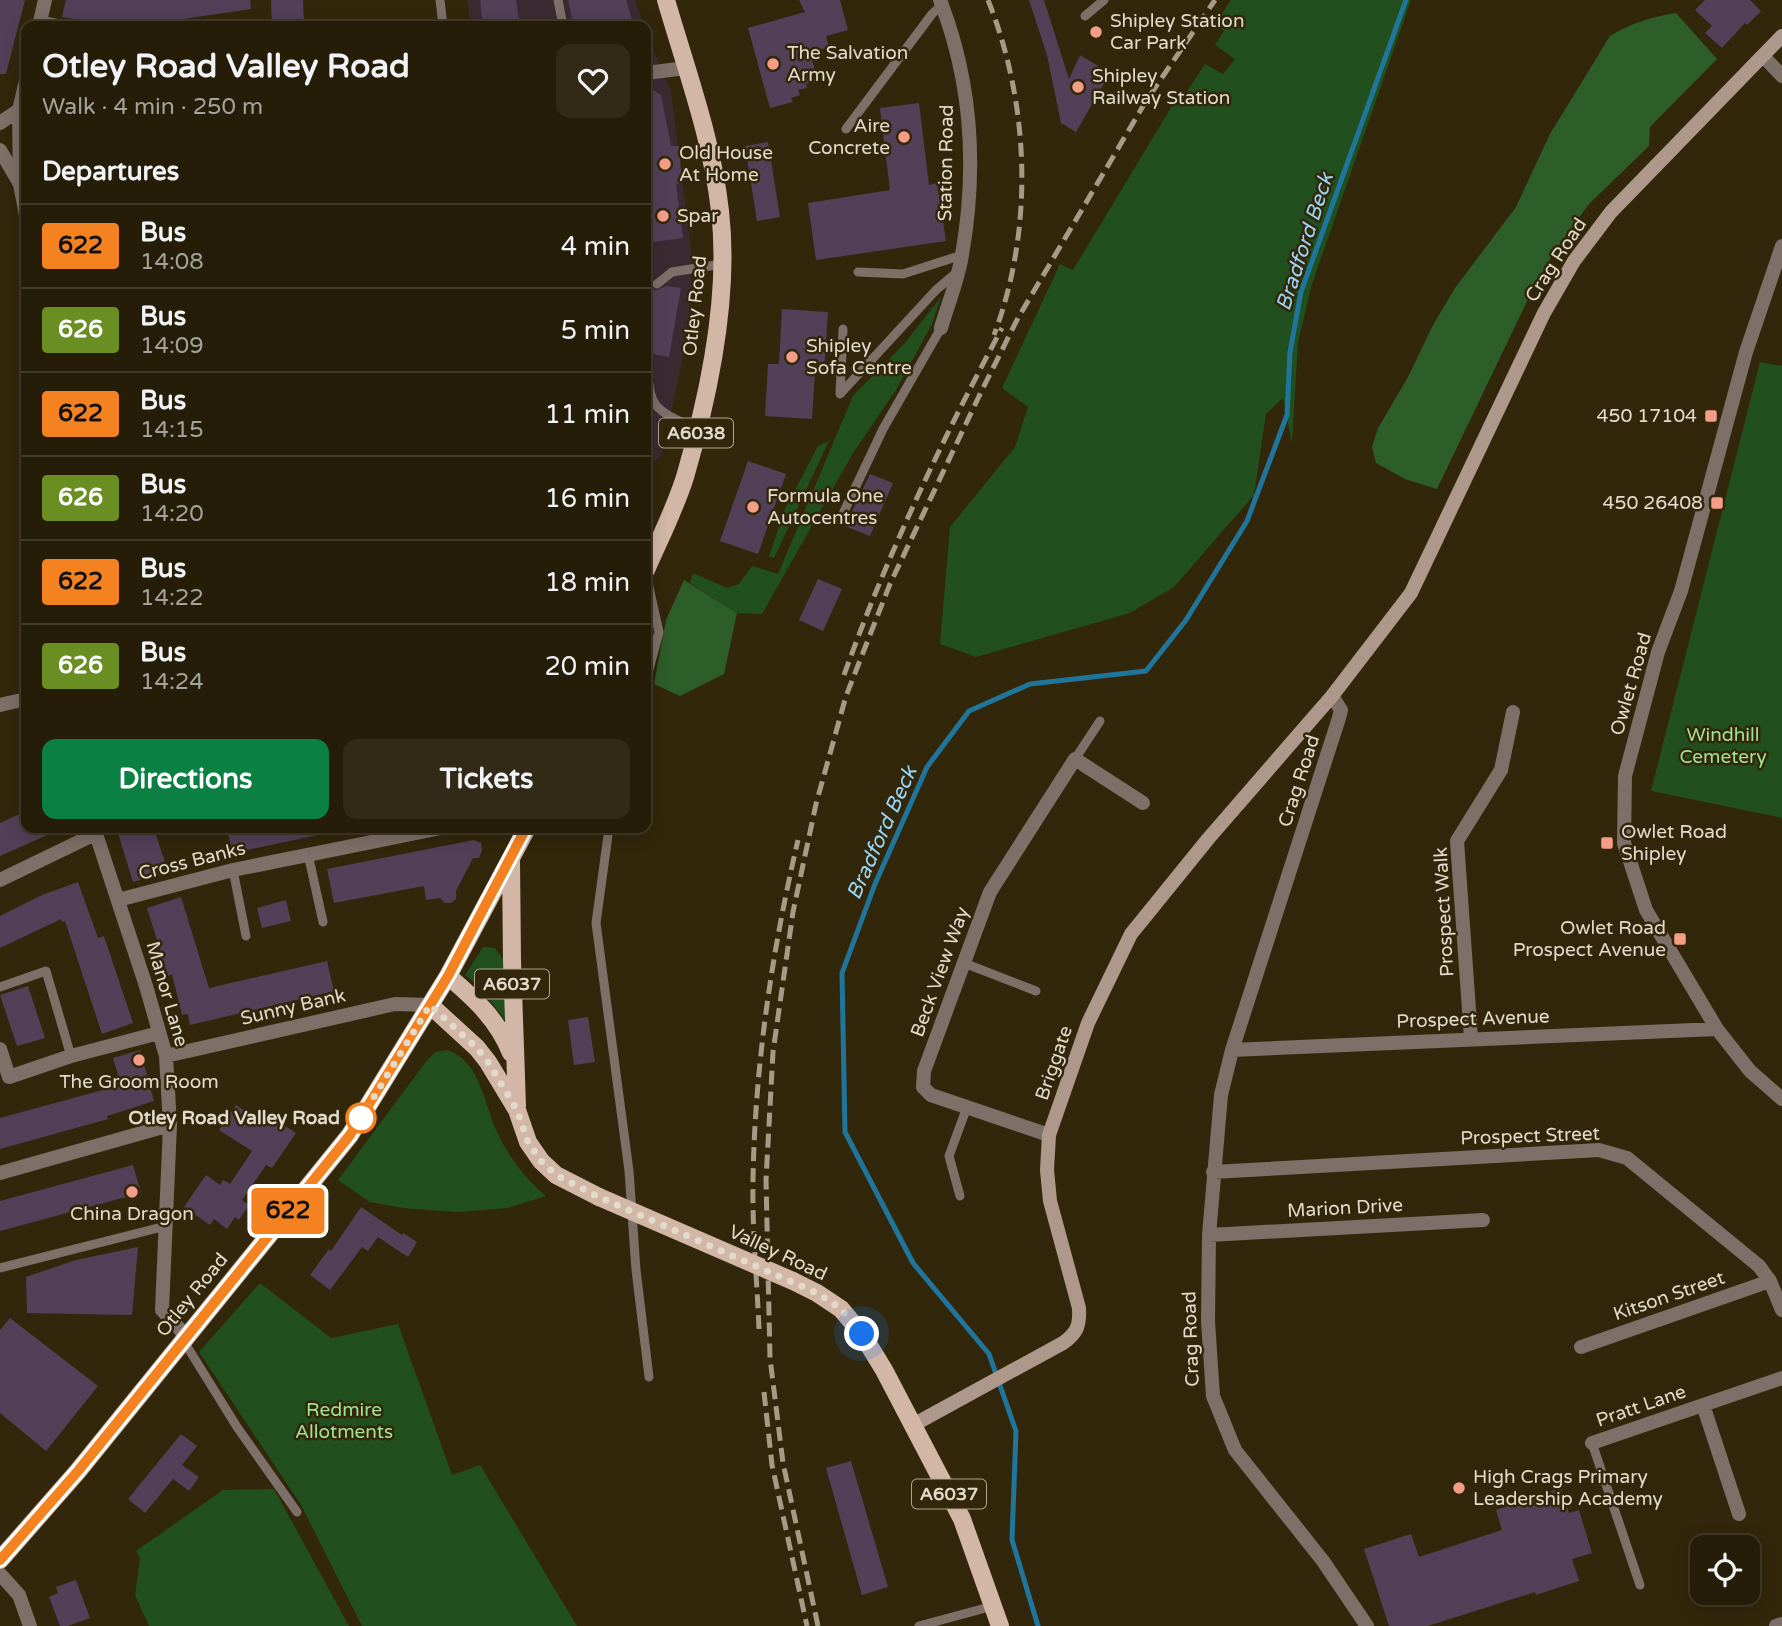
<!DOCTYPE html>
<meta charset="utf-8">
<style>
:root{--surface:#261d08;--page:#322a16;--text:#f1f3f6;--muted:#a4a29c;--line:#423b29;--accent:#0b8043}
body{margin:0;font-family:"Varela Round",sans-serif;background:var(--page);color:var(--text);height:100vh;display:flex;flex-direction:column;font-size:26px;white-space:nowrap}
*{box-sizing:border-box;margin:0}
p{font-size:23px;color:var(--muted)}
.icon{flex:none;width:38px;height:38px;fill:none;stroke:currentColor;stroke-width:2;stroke-linecap:round;stroke-linejoin:round}
.map{position:relative;flex:1;overflow:hidden}
.details{position:absolute;left:21px;top:21px;width:630px;height:812px;display:flex;flex-direction:column;background:var(--surface);border-radius:14px;box-shadow:0 4px 18px #0003,0 0 0 2px var(--line)}
.details>*{flex:none}
.badge{padding:0 14px;border-radius:5px;font-size:24px;line-height:46px}
.controls{position:absolute;left:1690px;top:1535px;display:grid;gap:14px}
.controls a{display:grid;place-items:center;width:70px;height:70px;border-radius:14px;background:var(--surface);box-shadow:0 4px 18px #0003,0 0 0 2px var(--line);font-size:35px}
.you{position:absolute;width:35px;height:35px;margin:-18px;border:5px solid #fff;border-radius:50%;background:#1a73e8;box-shadow:0 0 0 10px #1a73e833}
.map>.badge{position:absolute;translate:-50% -50%;box-shadow:0 0 0 4px #fff}
h2{padding:0 21px;font-size:26px;line-height:63px}
.round{display:grid;place-items:center;flex:none;width:74px;height:74px;border-radius:14px;background:var(--page)}
.head{display:flex;align-items:center;justify-content:space-between;height:119px;padding:0 21px}
h1{font-size:33px;font-weight:700;line-height:52px}
.button{display:flex;gap:14px;margin-top:auto;padding:14px 21px}
.button a{flex:1;height:80px;border-radius:14px;background:var(--accent);color:#fff;font-size:28px;font-weight:700;line-height:80px;text-align:center}
.button a+a{background:var(--page);color:var(--text)}
ul{padding:0;list-style:none}
li{display:flex;align-items:center;gap:21px;height:84px;padding:0 21px;border-top:2px solid var(--line)}
li div{flex:1}
li b{display:block;font-size:26px}
li em{font-style:normal}
li .badge{min-width:77px;font-weight:700;text-align:center}
.map>svg:first-child{display:block}
.commercial{fill:#3c2a33}
.green{fill:#214f1d}
.forest{fill:#2d5d28}
.lines{fill:none;stroke-linecap:round;stroke-linejoin:round}
.stream{stroke:#20759c;stroke-width:5}
.building{fill:#524058}
.lane{stroke:#7d7068;stroke-width:9}
.street{stroke:#7d7068;stroke-width:14}
.secondary{stroke:#ad988b;stroke-width:14}
.primary{stroke:#d2b7a6;stroke-width:18}
.rail{stroke:#a59c88;stroke-width:5;stroke-dasharray:14 7;stroke-linecap:butt}
.primary-bridge{stroke:#d2b7a6;stroke-width:18}
.line-casing{stroke:#fff;stroke-width:16}
.line{stroke:#f58220;stroke-width:10}
.walk{stroke:#e2dbcb;stroke-width:7;stroke-dasharray:0 12.6}
.poi-dot{fill:#f49e87;stroke:#33270b;stroke-width:2.5}
.stop-dot{fill:#fff;stroke:#f58220;stroke-width:3.5}
.labels{text-anchor:middle;dominant-baseline:central;stroke-width:5;stroke-linejoin:round;paint-order:stroke}
.shield{fill:#33270b;stroke:#aea591;stroke-width:2}
.shield-label{font-size:18px;font-weight:bold;fill:#e2dbcb}
.poi-label{font-size:19px;fill:#e2dbcb;stroke:#33270b;text-anchor:start}
.street-label{font-size:19px;fill:#e2dbcb;stroke:#33270b}
.park-label{font-size:19px;fill:#9de496;stroke:#33270b}
.stop-label{font-size:19px;font-weight:bold;fill:#e2dbcb;stroke:#33270b;text-anchor:end}
.water-label{font-size:21px;font-style:italic;fill:#9ad6f7;stroke:#33270b}
</style>
<div class="map">
<svg width="1782" height="1626" viewBox="0 0 1782 1626">
<rect width="100%" height="100%" fill="#33270b"/>
<path class="commercial" d="M467 0H635L644 26H471Z
M646 31 671 92 692 258 690 308 686 342 670 418 661 456 646 469Z"/>
<path class="green" d="M1231 0H1411L1312 284 1298 342 1292 443 1283 398 1266 414 1254 495 1174 587 1130 613 976 657 940 644 950 527 1015 447 1028 407 1002 388 1060 264 1073 270 1175 101 1180 102 1205 64 1223 74 1235 59 1215 45 1224 31 1214 25Z
M941 297 932 324 896 390 853 453 762 614 737 613 690 583 693 573 727 588 739 584 752 566 778 574 853 396 904 344Z
M1760 362 1782 366V818L1651 791Z
M829 441 774 558 769 556 785 509 818 446Z
M483 947 495 948 503 959 506 1021 478 985 465 975Z
M447 1050C482 1061 484 1108 499 1136 511 1160 526 1179 546 1196L507 1208 457 1212 403 1208 370 1202 338 1180 428 1059 436 1052Z
M260 1283 331 1338 398 1324 452 1475 480 1465 577 1626H362L301 1505 199 1352Z
M274 1489 349 1626H149L135 1595 140 1558 136 1551 223 1490Z"/>
<path class="forest" d="M1676 13 1717 59 1650 127 1649 146 1589 204 1554 252 1531 293 1437 489 1405 479 1376 463 1372 447 1378 428 1408 377 1433 325 1455 288 1516 207 1550 134 1610 36C1631 23 1652 17 1676 13Z
M684 580 737 613 724 674 680 696 654 684 666 620Z"/>
<g class="lines">
<path class="stream" d="M1038 1626 1012 1540 1016 1431 989 1354 913 1263 845 1132 842 973 875 884 927 767 969 711 1030 684 1146 671 1186 620 1247 521 1287 415 1290 352 1301 292 1406 0"/>
</g>
<path class="building" d="M0 0H25L6 74H0Z
M66 0H250L251 9 177 20V26H107V24L62 17Z
M271 0H303L304 26H272Z
M480 0H516L520 26H483Z
M568 0H626L634 26H574Z
M799 0H840L848 30 826 36 829 47 810 53 818 80 806 84 807 88 798 90 800 95 791 98 793 102 770 108 748 28 805 12Z
M1029 0H1044L1069 79 1080 55 1110 73 1076 132 1061 123 1047 55Z
M1705 0H1750L1761 11 1747 25 1745 23 1722 48 1705 33 1712 26 1695 10Z
M646 85 661 95 671 146H679L682 183 676 184 683 238 646 243Z
M919 103 929 185 937 183 946 241 816 260 808 203 890 190 880 108Z
M768 142 780 217 757 221 745 146Z
M646 283H650L655 291 666 286 681 288 669 357 653 354 651 350 646 348Z
M782 309 828 312 824 372 815 371 812 419 765 416 768 364H779Z
M748 461 786 474 758 554 720 541Z
M870 474 893 483 870 536 845 526Z
M818 579 842 589 823 631 799 620Z
M26 811V828H63L0 856V823Z
M135 828H154L168 872 133 882 118 833Z
M227 828H318V835L232 853Z
M474 840 481 843 482 850 479 858H473L456 891V899L451 903H445L440 898 426 900 424 886 334 903 327 869Z
M78 882 98 938 104 936 133 1023 102 1034 65 921 62 922 61 919 0 948V916L42 895Z
M181 897 209 988 327 961 334 991 190 1025 188 1014 182 1015 172 974 168 976 147 908Z
M286 900 291 921 262 928 257 908Z
M28 986 45 1038 17 1046 0 995Z
M588 1017 595 1062 574 1065 568 1020Z
M140 1050 154 1101 107 1116 108 1119 0 1149V1118L121 1085 113 1058Z
M236 1105 264 1124 269 1116 296 1133 272 1168 266 1165 242 1200 249 1205 239 1220 235 1217 227 1229 214 1219 210 1225 184 1207 206 1175 220 1185 223 1180 230 1184 252 1151 219 1130Z
M133 1165 141 1193 0 1231V1201Z
M361 1207 402 1235 403 1233 417 1242 408 1257 378 1237 368 1251 362 1247 330 1290 310 1275 329 1249 331 1251Z
M138 1247 132 1315 27 1313 26 1277 76 1260Z
M10 1318 98 1386 46 1451 0 1413V1330Z
M181 1434 197 1446 182 1465 199 1477 189 1491 173 1479 145 1513 128 1499Z
M851 1461 888 1587 862 1595 826 1468Z
M1561 1488 1569 1513 1579 1510 1592 1553 1572 1559 1579 1581 1536 1595 1535 1592 1428 1626H1389L1364 1549 1411 1534 1419 1557 1502 1530 1496 1510Z
M76 1580 90 1618 68 1626H60L49 1597 58 1593 56 1587Z"/>
<g class="lines">
<path class="lane" d="M440 0 443 26
M558 0 563 26
M1085 16 1104 0
M40 20 70 26
M846 129 932 14 942 5
M858 272 903 274 962 255
M657 284 672 272 722 264
M843 329 840 394 936 290 956 273
M646 355C651 407 647 407 697 429
M840 520 883 429 941 328
M646 574 659 632 646 680
M1075 759 1100 721
M609 828 596 923 629 1171 636 1270 649 1377
M308 854 323 922
M233 870 246 936
M964 963 1036 991
M0 987 46 971 71 1056
M960 1196 949 1156 967 1107
M0 1268 166 1226
M183 1340 237 1427 297 1512
M1592 1443 1640 1585
M919 1626 993 1606"/>
<path class="street" d="M940 0C972 82 977 169 962 255 958 280 948 304 941 328
M39 26 45 0
M1763 56 1782 76
M646 73 686 68
M19 110 20 184
M0 123 19 110 26 81
M0 150 20 184 26 215
M1782 246 1746 352 1681 591 1658 652 1625 776 1624 843 1646 910 1717 1029 1750 1071 1782 1099
M1332 696 1341 710 1339 718 1232 1050 1221 1095 1209 1235 1208 1321 1213 1396 1235 1450 1323 1561 1367 1626
M0 705 26 699
M94 828 146 986 166 1056 170 1125 162 1310 186 1336
M0 880 95 834
M118 900 233 870 441 828
M1471 1038 1457 841 1501 770 1513 712
M0 1049 9 1077 71 1056 159 1033
M1232 1050 1717 1029
M166 1056 395 1004 430 1005
M1049 1135 931 1095 923 1087 924 1071 990 892 1075 759 1143 803
M1213 1172 1599 1150 1627 1158 1759 1266 1770 1281 1782 1310
M0 1173 170 1125
M1209 1235 1483 1220
M1581 1347 1770 1281
M1703 1405 1739 1514
M1592 1443 1782 1378
M0 1574 19 1595 30 1626
M1776 1626 1782 1624"/>
<path class="secondary" d="M913 1425 1063 1343C1077 1333 1080 1326 1079 1308L1050 1201 1047 1170 1049 1135 1088 1023 1131 934 1208 839 1332 696 1411 593 1544 313 1574 261 1611 212 1782 36"/>
<path class="primary" d="M646 570C659 540 675 509 685 477 709 395 730 296 720 211 712 139 686 69 666 0
M511 861 512 961 517 1106
M448 976C475 999 498 1020 511 1053
M430 1005 477 1048 488 1062 517 1110 528 1142 541 1161 556 1175 599 1197
M793 1281 817 1293 841 1309 862 1334 884 1370 962 1519 1000 1626
M0 1560 78 1471 350 1135 448 976 527 828"/>
<path class="rail" d="M988 0C1030 105 1034 229 994 335
M844 675C887 555 942 440 1002 328
M759 1329C757 1280 752 1229 753 1179 755 1065 772 951 798 840
M764 1392 772 1465 807 1626
M818 1626 783 1463 770 1358 766 1180 773 1052 793 912 816 804 846 696 890 584 981 392 1018 318 1146 101 1215 0"/>
<path class="primary-bridge" d="M599 1197 793 1281"/>
</g>
<g class="lines">
<defs>
<path id="line" d="M0 1560 78 1471 350 1135 448 976 526 828"/>
</defs>
<use href="#line" class="line-casing"/>
<use href="#line" class="line"/>
<path class="walk" d="M361 1118 430 1005 477 1048 488 1062 517 1110 528 1142 541 1161 556 1175 599 1197 817 1293 841 1309 862 1334"/>
</g>
<g class="poi-dot">
<circle cx="1096" cy="32" r="7"/>
<circle cx="773" cy="64" r="7"/>
<circle cx="1078" cy="87" r="7"/>
<circle cx="904" cy="137" r="7"/>
<circle cx="665" cy="164" r="7"/>
<circle cx="663" cy="216" r="7"/>
<circle cx="792" cy="357" r="7"/>
<rect x="1704" y="409" width="14" height="14" rx="3.5"/>
<rect x="1710" y="496" width="14" height="14" rx="3.5"/>
<circle cx="753" cy="507" r="7"/>
<rect x="1600" y="836" width="14" height="14" rx="3.5"/>
<rect x="1673" y="932" width="14" height="14" rx="3.5"/>
<circle cx="139" cy="1060" r="7"/>
<circle cx="132" cy="1192" r="7"/>
<circle cx="1459" cy="1488" r="7"/>
</g>
<circle class="stop-dot" cx="361" cy="1118" r="14"/>
<g class="labels">
<g class="shield">
<rect x="659" y="418.5" width="74" height="29" rx="5"/>
<rect x="475" y="969.5" width="74" height="29" rx="5"/>
<rect x="912" y="1479.5" width="74" height="29" rx="5"/>
</g>
<g class="shield-label">
<text x="696" y="433">A6038</text>
<text x="512" y="984">A6037</text>
<text x="949" y="1494">A6037</text>
</g>
<g class="poi-label">
<text x="1110" y="21">Shipley Station<tspan x="1110" dy="22">Car Park</tspan></text>
<text x="787" y="53">The Salvation<tspan x="787" dy="22">Army</tspan></text>
<text x="1092" y="76">Shipley<tspan x="1092" dy="22">Railway Station</tspan></text>
<text x="890" y="126" text-anchor="end">Aire<tspan x="890" dy="22">Concrete</tspan></text>
<text x="679" y="153">Old House<tspan x="679" dy="22">At Home</tspan></text>
<text x="677" y="216">Spar</text>
<text x="806" y="346">Shipley<tspan x="806" dy="22">Sofa Centre</tspan></text>
<text x="1697" y="416" text-anchor="end">450 17104</text>
<text x="767" y="496">Formula One<tspan x="767" dy="22">Autocentres</tspan></text>
<text x="1703" y="503" text-anchor="end">450 26408</text>
<text x="1621" y="832">Owlet Road<tspan x="1621" dy="22">Shipley</tspan></text>
<text x="1666" y="928" text-anchor="end">Owlet Road<tspan x="1666" dy="22">Prospect Avenue</tspan></text>
<text x="139" y="1082" text-anchor="middle">The Groom Room</text>
<text x="132" y="1214" text-anchor="middle">China Dragon</text>
<text x="1473" y="1477">High Crags Primary<tspan x="1473" dy="22">Leadership Academy</tspan></text>
</g>
<g class="street-label">
<text transform="translate(946 163) rotate(-89)">Station Road</text>
<text transform="translate(1556 260) rotate(-57)">Crag Road</text>
<text transform="translate(695 306) rotate(-84)">Otley Road</text>
<text transform="translate(1631 684) rotate(-74)">Owlet Road</text>
<text transform="translate(1299 781) rotate(-72)">Crag Road</text>
<text transform="translate(192 861) rotate(-14)">Cross Banks</text>
<text transform="translate(1444 912) rotate(-93)">Prospect Walk</text>
<text transform="translate(940 972) rotate(-70)">Beck View Way</text>
<text transform="translate(167 994) rotate(74)">Manor Lane</text>
<text transform="translate(293 1007) rotate(-13)">Sunny Bank</text>
<text transform="translate(1473 1019) rotate(-2)">Prospect Avenue</text>
<text transform="translate(1054 1063) rotate(-71)">Briggate</text>
<text transform="translate(1530 1136) rotate(-2)">Prospect Street</text>
<text transform="translate(1345 1208) rotate(-3)">Marion Drive</text>
<text transform="translate(778 1253) rotate(25)">Valley Road</text>
<text transform="translate(192 1295) rotate(-51)">Otley Road</text>
<text transform="translate(1669 1296) rotate(-19)">Kitson Street</text>
<text transform="translate(1191 1339) rotate(-92)">Crag Road</text>
<text transform="translate(1641 1406) rotate(-19)">Pratt Lane</text>
</g>
<g class="park-label">
<text x="1723" y="735">Windhill<tspan x="1723" dy="22">Cemetery</tspan></text>
<text x="344" y="1410">Redmire<tspan x="344" dy="22">Allotments</tspan></text>
</g>
<g class="stop-label">
<text x="340" y="1118">Otley Road Valley Road</text>
</g>
<g class="water-label">
<text transform="translate(1305 242) rotate(-72)">Bradford Beck</text>
<text transform="translate(882 833) rotate(-66)">Bradford Beck</text>
</g>
</g>
</svg>
<div class="controls">
<a><svg class="icon" aria-label="locate" viewBox="0 0 24 24"><circle cx="12" cy="12" r="6"/><path d="M12 2v4M12 18v4M2 12h4M18 12h4"/></svg></a>
</div>
<div class="you" style="left:862px;top:1334px"></div>
<b class="badge" style="left:288px;top:1211px;background:#f58220;color:#111">622</b>
<section class="details">
<div class="head"><div><h1>Otley Road Valley Road</h1><p>Walk · 4 min · 250 m</p></div><a class="round"><svg class="icon" aria-label="heart" viewBox="0 0 24 24"><path d="M12 20l-8-8c-3-5 5-10 8-4 3-6 11-1 8 4z"/></svg></a></div>
<h2>Departures</h2>
<ul>
<li><span class="badge" style="background:#f58220;color:#111">622</span><div><b>Bus</b><p>14:08</p></div><em>4 min</em></li>
<li><span class="badge" style="background:#6b8e23;color:#fff">626</span><div><b>Bus</b><p>14:09</p></div><em>5 min</em></li>
<li><span class="badge" style="background:#f58220;color:#111">622</span><div><b>Bus</b><p>14:15</p></div><em>11 min</em></li>
<li><span class="badge" style="background:#6b8e23;color:#fff">626</span><div><b>Bus</b><p>14:20</p></div><em>16 min</em></li>
<li><span class="badge" style="background:#f58220;color:#111">622</span><div><b>Bus</b><p>14:22</p></div><em>18 min</em></li>
<li><span class="badge" style="background:#6b8e23;color:#fff">626</span><div><b>Bus</b><p>14:24</p></div><em>20 min</em></li>
</ul>
<div class="button"><a>Directions</a><a>Tickets</a></div>
</section>
</div>
